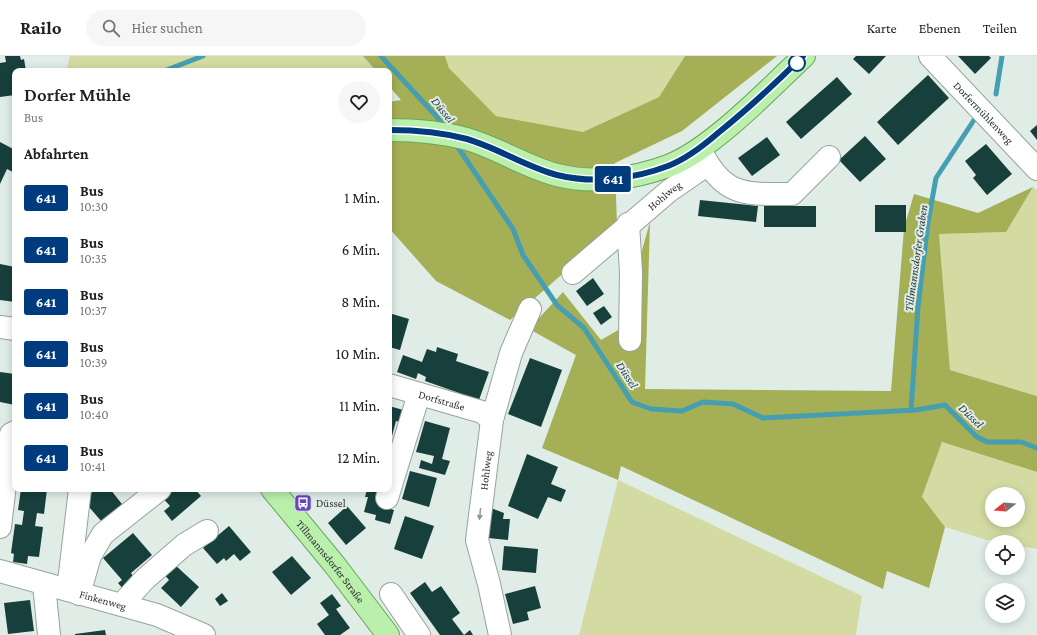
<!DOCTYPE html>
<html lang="de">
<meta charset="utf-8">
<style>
:root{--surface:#fff;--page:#f6f6f6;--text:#202124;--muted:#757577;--line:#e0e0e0}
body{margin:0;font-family:"Crimson Pro",serif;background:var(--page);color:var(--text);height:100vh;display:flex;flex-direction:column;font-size:15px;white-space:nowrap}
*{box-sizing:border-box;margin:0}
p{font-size:13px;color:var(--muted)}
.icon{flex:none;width:22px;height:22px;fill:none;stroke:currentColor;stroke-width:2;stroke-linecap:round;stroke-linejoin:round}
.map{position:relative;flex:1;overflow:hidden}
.details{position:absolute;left:12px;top:12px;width:380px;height:424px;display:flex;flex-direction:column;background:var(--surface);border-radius:8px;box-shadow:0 2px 10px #0003}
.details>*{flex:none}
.badge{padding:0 8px;border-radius:3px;font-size:14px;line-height:26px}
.needle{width:26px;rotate:253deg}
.controls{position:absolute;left:985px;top:431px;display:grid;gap:8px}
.controls a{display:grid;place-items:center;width:40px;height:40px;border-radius:50%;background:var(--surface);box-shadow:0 2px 10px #0003;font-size:20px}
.map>.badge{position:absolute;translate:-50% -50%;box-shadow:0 0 0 2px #fff}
h2{padding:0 12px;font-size:15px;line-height:36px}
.round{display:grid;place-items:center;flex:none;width:42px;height:42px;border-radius:21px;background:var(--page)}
.head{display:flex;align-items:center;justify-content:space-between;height:68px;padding:0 12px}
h1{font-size:19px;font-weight:600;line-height:30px}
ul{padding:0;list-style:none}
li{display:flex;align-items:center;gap:12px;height:52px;padding:0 12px}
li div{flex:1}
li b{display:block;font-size:15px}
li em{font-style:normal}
li .badge{min-width:44px;font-weight:700;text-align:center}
header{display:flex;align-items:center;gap:24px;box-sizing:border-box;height:56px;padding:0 20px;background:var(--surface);border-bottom:1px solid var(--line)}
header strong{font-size:19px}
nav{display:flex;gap:22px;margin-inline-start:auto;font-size:14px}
.search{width:280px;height:36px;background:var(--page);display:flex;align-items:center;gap:10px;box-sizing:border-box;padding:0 14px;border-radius:22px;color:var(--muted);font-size:15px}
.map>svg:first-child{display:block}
.green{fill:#d4dba2;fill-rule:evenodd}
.forest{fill:#a5af55}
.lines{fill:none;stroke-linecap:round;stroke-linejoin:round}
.stream{stroke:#469eb1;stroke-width:5}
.building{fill:#17403d}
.minor-casing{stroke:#97a39d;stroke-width:24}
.major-casing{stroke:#6aa65c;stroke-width:24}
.minor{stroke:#fff;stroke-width:22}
.major{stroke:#baefac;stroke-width:22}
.oneway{fill:#959896}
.line-casing{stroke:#fff;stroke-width:9}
.line{stroke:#003b80;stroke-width:6}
.stop-dot{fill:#fff;stroke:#003b80;stroke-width:2}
.labels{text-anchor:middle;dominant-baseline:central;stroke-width:4;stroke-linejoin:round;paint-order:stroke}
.street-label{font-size:11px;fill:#2b302e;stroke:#e0ede7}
.poi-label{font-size:11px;fill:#2b302e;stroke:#e0ede7;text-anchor:start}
.water-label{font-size:12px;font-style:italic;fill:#1e3439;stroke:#e0ede7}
</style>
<header>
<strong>Railo</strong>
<div class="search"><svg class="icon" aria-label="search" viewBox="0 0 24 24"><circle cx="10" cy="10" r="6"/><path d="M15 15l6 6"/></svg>Hier suchen</div>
<nav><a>Karte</a><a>Ebenen</a><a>Teilen</a></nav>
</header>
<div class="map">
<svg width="1037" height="579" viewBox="0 0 1037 579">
<rect width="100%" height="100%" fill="#e0ede7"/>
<path class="green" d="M70 0H363L376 15H66Z
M445 0H685L659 41 583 76 496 60 449 12Z
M1033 131 1037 134V340L950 314 939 178 1005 176Z
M942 386 1037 416V493L1018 490V486L987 484 945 471 922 442ZM992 438H1018V464H992Z
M618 424 862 540 856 579H579Z"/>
<path class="forest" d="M363 0H445L449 12 496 60 583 76 659 41 685 0H777L682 75 615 107 617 170 510 264 436 225 389 172V46L401 44 389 30V15H376Z
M1033 131 1006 176 939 178 950 314 1037 340V416L942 386 922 441 945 471 929 532 887 515 883 533 621 410 618 424 542 392 576 299 529 273 563 236 601 284 620 273 650 166 645 333 891 335 904 172 914 138 978 157Z"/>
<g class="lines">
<path class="stream" d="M381 0 437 61 444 71
M164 15 203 0
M996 38 1002 0
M455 87 513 173 523 199 557 249 584 272 632 346 651 353 682 355 703 346 733 348 763 362 916 354 945 349 977 381 987 386H1021L1037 392
M911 354 918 251 928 166 936 122 974 64"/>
</g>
<path class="building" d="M5 0H20L21 4 24 3 26 15H15V39L0 41V7L6 6Z
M856 0H886L869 18 853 3Z
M958 0H989L991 2 975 18Z
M928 19 949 42 898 89 877 66Z
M837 21 852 38 801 83 786 66Z
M1037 69V84L1030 75Z
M865 80 886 103 860 126 839 104Z
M767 81 780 99 752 120 738 102Z
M0 86 15 94V117L7 113 0 128Z
M986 88 1012 118 987 139 973 122 976 119 965 105Z
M700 144 758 150 756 166 698 160Z
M875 149H906V176H875Z
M764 150H816V171H764Z
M0 208 15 211V246L0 244Z
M593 222 604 238 587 250 576 235Z
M604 250 612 261 601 269 593 257Z
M389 257 409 263 400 294 389 291Z
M437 291 458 298 456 305 489 316 479 344 425 325 426 321 418 317 416 323 397 316 403 299 422 306 427 293 436 296Z
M530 302 562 314 541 371 508 358Z
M0 316 15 318V349L0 346Z
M389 350 407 355 403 367 396 365 392 380 389 379Z
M425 365 450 372 442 403 450 405 445 419 419 412 421 404 432 408 434 400 416 396Z
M527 398 558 411 551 428 566 434 561 446 548 441 538 463 508 450Z
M410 415 437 422 429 451 402 443Z
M21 433H47L44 458 37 457 35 470 43 471 39 501 28 500 27 508 13 506 14 498 11 497 15 468 22 469 24 455 18 454Z
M96 433H110L122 448 102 466 83 444Z
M169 433H195L201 440 172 465 164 455 170 450 161 440Z
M367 433 382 435 387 452 394 454 390 468 375 464 376 459 364 456 368 441H365Z
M347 450 366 472 346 489 328 467Z
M491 452 504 457 503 463H510L508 484 488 482Z
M405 460 434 470 422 503 394 493Z
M229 470 251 496 240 505 234 498 226 505 224 502 217 508 203 492Z
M133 477 152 499 131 517 136 525 124 534 118 527 122 524 103 502Z
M504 490 538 493 536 517 502 514Z
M292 500 311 522 291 539 272 516Z
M173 507 199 531 181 551 161 532 169 524 163 517Z
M425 526 432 536 441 530 460 557 452 563 464 579 470 574 473 579H440L410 537Z
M535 530 541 552 527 556 529 564 513 568 505 538Z
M222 537 228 545 220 550 215 543Z
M332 538 341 550 336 553 350 572 340 579H325L317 568 329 559 320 547Z
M30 544 34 575 8 578 4 547Z
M105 574 106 579H75V578Z"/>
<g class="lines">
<defs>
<g id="minor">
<path id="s1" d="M930 0 1037 113"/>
<path d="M701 95C724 142 747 138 792 138L829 101"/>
<path d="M628 168 631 216 630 284"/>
<path id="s2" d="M573 217 669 135 708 108"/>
<path d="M0 271 15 273"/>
<path id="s3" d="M389 329 482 356 492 364"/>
<path d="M387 442 419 338"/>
<path d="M0 471 11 378 15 376"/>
<path id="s4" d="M0 515 157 559 204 579"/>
<path d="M44 528 49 579"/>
<path d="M68 534 80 433"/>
<path d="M79 538 90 500 103 478 160 433"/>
<path d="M391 538 419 579"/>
<path d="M122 548 145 523 184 489 207 475"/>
<path id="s5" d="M500 579 489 528 477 484 492 364 511 297 530 253"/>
</g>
<g id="major">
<path d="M389 74C415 74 441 76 467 83 498 92 526 111 557 119 593 128 633 123 668 110 711 94 769 33 804 0"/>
<path id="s6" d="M272 433 334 508 388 579"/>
</g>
</defs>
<use href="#minor" class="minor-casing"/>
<use href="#major" class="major-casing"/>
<use href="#minor" class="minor"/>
<use href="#major" class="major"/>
</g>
<defs><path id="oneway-solid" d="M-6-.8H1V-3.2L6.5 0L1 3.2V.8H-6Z"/></defs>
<use class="oneway" href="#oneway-solid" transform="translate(480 458) rotate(96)"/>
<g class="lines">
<defs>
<path id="line" d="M389 74C415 74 441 76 467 83 498 92 526 111 557 119 593 128 634 123 668 110 686 103 703 90 718 77 748 53 776 27 803 0"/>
</defs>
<use href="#line" class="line-casing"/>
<use href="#line" class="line"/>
</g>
<defs>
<symbol id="bus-square" viewBox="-11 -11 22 22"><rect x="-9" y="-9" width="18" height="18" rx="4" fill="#6747bf" stroke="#e0ede7"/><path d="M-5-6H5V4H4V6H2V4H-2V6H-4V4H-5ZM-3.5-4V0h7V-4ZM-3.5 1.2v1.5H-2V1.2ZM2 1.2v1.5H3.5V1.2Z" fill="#fff"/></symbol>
</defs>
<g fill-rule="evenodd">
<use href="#bus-square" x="293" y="437" width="20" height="20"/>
</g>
<circle class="stop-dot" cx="797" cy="7" r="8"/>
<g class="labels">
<g class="street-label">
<text stroke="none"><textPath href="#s1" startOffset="78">Dorfermühlenweg</textPath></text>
<text stroke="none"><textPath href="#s2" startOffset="120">Hohlweg</textPath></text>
<text stroke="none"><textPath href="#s3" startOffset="55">Dorfstraße</textPath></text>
<text stroke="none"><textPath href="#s5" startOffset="168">Hohlweg</textPath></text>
<text stroke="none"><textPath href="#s6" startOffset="93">Tillmannsdorfer Straße</textPath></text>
<text stroke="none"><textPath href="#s4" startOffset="107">Finkenweg</textPath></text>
</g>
<g class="poi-label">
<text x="316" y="447">Düssel</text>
</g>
<g class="water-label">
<text transform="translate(443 54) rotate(51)">Düssel</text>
<text transform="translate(916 202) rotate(-82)">Tillmannsdorfer Graben</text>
<text transform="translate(627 319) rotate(57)">Düssel</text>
<text transform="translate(971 360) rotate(44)">Düssel</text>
</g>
</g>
</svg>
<div class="controls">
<a><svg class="needle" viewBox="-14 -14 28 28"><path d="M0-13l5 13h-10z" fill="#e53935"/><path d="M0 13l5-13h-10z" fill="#757577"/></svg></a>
<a><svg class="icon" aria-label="locate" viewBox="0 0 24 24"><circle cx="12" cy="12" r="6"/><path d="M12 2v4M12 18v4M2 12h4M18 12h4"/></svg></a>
<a><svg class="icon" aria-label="layers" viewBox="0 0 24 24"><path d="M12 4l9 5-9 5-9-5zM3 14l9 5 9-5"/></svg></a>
</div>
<b class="badge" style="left:613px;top:123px;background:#003b80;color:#fff">641</b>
<section class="details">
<div class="head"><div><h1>Dorfer Mühle</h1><p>Bus</p></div><a class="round"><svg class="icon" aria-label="heart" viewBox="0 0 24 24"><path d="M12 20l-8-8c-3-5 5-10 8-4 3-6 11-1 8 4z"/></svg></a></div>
<h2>Abfahrten</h2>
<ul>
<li><span class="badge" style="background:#003b80;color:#fff">641</span><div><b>Bus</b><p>10:30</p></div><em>1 Min.</em></li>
<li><span class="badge" style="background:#003b80;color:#fff">641</span><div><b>Bus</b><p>10:35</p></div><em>6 Min.</em></li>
<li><span class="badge" style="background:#003b80;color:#fff">641</span><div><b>Bus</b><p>10:37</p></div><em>8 Min.</em></li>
<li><span class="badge" style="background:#003b80;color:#fff">641</span><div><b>Bus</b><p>10:39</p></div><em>10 Min.</em></li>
<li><span class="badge" style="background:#003b80;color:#fff">641</span><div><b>Bus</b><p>10:40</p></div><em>11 Min.</em></li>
<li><span class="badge" style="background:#003b80;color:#fff">641</span><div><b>Bus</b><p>10:41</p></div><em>12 Min.</em></li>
</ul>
</section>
</div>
